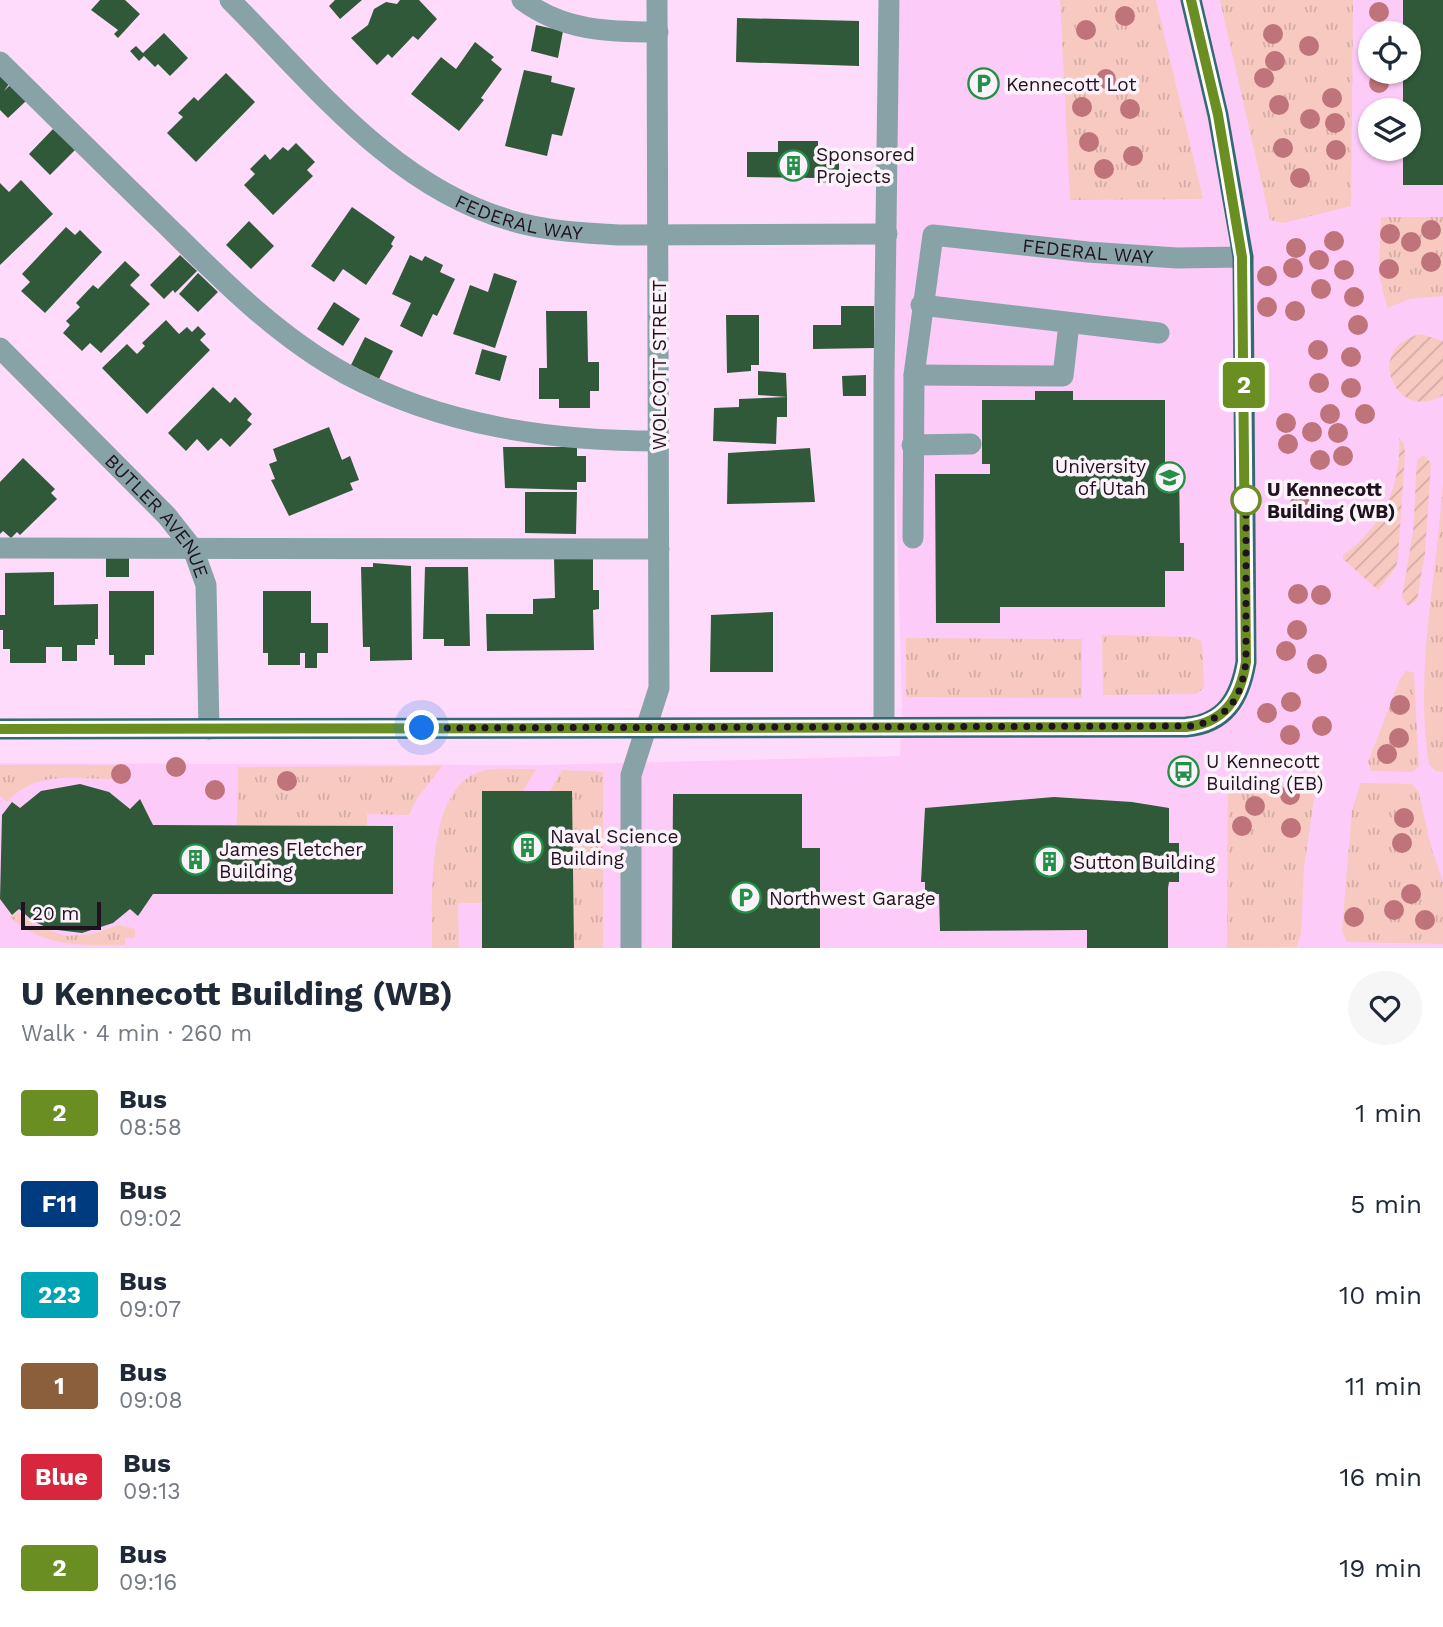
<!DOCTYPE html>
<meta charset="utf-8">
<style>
:root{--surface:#fff;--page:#f6f6f7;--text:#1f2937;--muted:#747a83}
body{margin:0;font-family:"Work Sans",sans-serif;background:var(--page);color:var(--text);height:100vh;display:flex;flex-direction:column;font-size:26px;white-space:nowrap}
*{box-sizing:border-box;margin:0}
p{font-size:23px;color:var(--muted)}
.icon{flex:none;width:38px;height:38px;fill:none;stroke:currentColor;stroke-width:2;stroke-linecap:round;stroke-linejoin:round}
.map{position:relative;height:948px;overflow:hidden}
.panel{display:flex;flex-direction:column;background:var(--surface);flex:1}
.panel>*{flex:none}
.badge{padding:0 14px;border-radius:5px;font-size:24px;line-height:46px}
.controls{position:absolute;left:1358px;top:21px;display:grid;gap:14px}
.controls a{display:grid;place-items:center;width:63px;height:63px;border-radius:50%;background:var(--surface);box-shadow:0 2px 5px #0004;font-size:35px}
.scale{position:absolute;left:21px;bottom:18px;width:80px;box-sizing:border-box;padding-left:7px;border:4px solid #21121f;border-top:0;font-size:19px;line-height:24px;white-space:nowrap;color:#21121f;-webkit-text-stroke:5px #fbf2fa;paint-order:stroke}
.you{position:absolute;width:35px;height:35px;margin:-18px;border:5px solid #fff;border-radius:50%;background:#1a73e8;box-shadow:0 0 0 10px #1a73e833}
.map>.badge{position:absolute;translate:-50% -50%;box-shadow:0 0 0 4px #fff}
.round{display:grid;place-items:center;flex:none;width:74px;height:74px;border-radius:37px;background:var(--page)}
.overview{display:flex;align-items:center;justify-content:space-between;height:119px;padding:0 21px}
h1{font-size:33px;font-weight:700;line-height:52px}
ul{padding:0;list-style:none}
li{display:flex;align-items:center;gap:21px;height:91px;padding:0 21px}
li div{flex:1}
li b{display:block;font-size:26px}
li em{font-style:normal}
li .badge{min-width:77px;font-weight:700;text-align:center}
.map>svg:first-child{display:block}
.built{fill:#fdcbf7;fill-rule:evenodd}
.grass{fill:url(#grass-tufts)}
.garden{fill:url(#garden-furrows)}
.building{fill:#305939}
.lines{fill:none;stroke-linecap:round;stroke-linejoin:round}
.minor{stroke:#88a3a8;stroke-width:21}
.major{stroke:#346a73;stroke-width:21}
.tree{fill:#bf737b}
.line-casing{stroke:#fff;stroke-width:16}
.line{stroke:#6b8e23;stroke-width:10}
.walk{stroke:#21121f;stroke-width:7;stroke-dasharray:0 12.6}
.stop-dot{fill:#fff;stroke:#6b8e23;stroke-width:3.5}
.labels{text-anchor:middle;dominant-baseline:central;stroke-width:7;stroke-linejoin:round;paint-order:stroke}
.poi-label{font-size:19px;fill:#21121f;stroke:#fbf2fa;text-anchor:start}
.street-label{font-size:19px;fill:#21121f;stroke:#fbf2fa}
.stop-label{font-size:19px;font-weight:bold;fill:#21121f;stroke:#fbf2fa;text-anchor:start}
</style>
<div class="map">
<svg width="1443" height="948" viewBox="0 0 1443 948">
<defs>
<pattern id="grass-tufts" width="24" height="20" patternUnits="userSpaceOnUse" patternTransform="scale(1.75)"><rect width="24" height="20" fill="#f7c9c1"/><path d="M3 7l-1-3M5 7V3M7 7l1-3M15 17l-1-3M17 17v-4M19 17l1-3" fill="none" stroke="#d3aca5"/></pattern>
<pattern id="garden-furrows" width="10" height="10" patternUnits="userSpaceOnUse" patternTransform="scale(1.75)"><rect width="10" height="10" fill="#f7c9c1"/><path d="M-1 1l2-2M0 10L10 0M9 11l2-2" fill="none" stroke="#d3aca5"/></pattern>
</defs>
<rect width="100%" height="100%" fill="#fedbfa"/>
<path class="built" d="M900 0H1443V948H0V763L543 765 900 756 902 707 889 246ZM1370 33H1409V72H1370ZM1370 110H1409V149H1370Z"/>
<path class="grass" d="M1060 0H1156L1203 199 1070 200Z
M1220 0H1353L1351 206 1283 223 1270 220Z
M1381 217H1443V296L1410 299 1387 308 1379 274Z
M1443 483V772L1436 771 1429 765C1414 672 1437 576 1443 483Z
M1102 635 1192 637 1202 641 1204 688 1196 694 1103 695Z
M906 638 1082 639V698L906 697Z
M1406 671 1413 672 1414 676 1419 766 1413 772 1371 771 1368 762 1400 679Z
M0 765H123L111 779C72 779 37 770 7 802L0 796Z
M442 766 416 800 409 815 367 814V826L237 825 238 767Z
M536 769 523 791 482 792V903H458L459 948H432C433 903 424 787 482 771 498 767 519 770 536 769Z
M562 770 603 772V948H574L550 791Z
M1361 783 1412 784 1419 793 1431 847 1443 882V944L1347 942 1342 930 1352 810Z
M1316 785 1304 868 1301 933 1297 947 1227 948 1228 786Z
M18 912 36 926 66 936 94 934 118 925 135 929V938H125V945C82 945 44 948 10 917Z"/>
<path class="garden" d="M1421 334 1443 341V395C1397 425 1361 347 1421 334Z
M1399 438 1404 443 1405 454 1398 558 1396 567 1378 590 1343 559V555C1382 527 1402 486 1399 438Z
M1424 455 1431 463 1425 553 1417 600 1408 606 1402 597 1413 532 1417 460Z"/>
<path class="building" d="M100 0H125L140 14 118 38 114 34 118 30 91 10Z
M335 0H362L340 19 329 6Z
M400 0H419L437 19 418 40 413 36 392 58 388 54 377 65 351 38 368 25 374 9 386 2 397 4Z
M1403 0H1443V185H1403V149H1409V110H1403V72H1409V33H1403Z
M737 18 859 21V66L736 62Z
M536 25 563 31 558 58 531 51Z
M164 33 188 58 170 76 158 64 155 67 144 56 139 61 130 51 136 46 143 53Z
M475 42 494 57 491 60 502 69 481 98 484 100 459 131 411 94 441 57 456 69Z
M524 70 552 76 551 82 575 88 562 136 552 134 547 156 505 146Z
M226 73 255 102 196 162 167 133 183 117 178 113 194 97 198 101Z
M0 75 9 84 4 91 11 84 26 101 8 118 0 110Z
M53 129 75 150 50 175 29 154Z
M778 141H818V153H839V183L816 182V178L747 177V152H778Z
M296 143 315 162 307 170 313 176 273 215 244 185 255 174 250 169 265 154 270 160 283 147 288 151Z
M21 180 53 214 0 265V183L9 192Z
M352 207 395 237 391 244 393 246 366 285 343 269 334 282 311 266Z
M249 221 274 246 251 269 226 245Z
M66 227 75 235 80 230 102 252 45 313 21 291 30 282 22 274Z
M180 255 197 271 175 293 173 290 164 299 150 285Z
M410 255 422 261 425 256 443 265 440 272 455 279 437 316 433 314 422 337 400 326 411 303 392 294Z
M125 261 140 275 130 285 150 304 101 353 90 343 82 351 63 333 70 325 66 321 80 307 76 303 93 285 98 289Z
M198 273 218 292 198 312 179 294Z
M494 273 517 281 495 348 453 334 470 285 488 292Z
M334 302 360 319 343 346 317 329Z
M841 306H874V348L813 349V325H841Z
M546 311H587L588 362H599V391H590V408H559V399H539V368H547Z
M726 315H759V365H751V371L727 373Z
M166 320 179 334 187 327 192 332 198 326 206 334 200 340 210 350 147 414 102 368 127 344 137 354 145 346 142 343Z
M365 337 393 351 379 379 351 365Z
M482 349 507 356 500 381 475 374Z
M758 371 786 373 787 397V417H777L776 444 713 441 714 408 739 407V399L787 397 758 395Z
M866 375V396H843L842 376Z
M213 387 230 403 235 397 252 414 247 420 252 424 230 447 221 438 208 451 197 439 186 451 168 433Z
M1035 391H1073V400H1165V464H1179L1180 543H1184V571H1165V607H1000V623H936L935 474H990V464H982V400H1035Z
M329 427 342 460 350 456 359 480 350 483 353 490 289 516 271 480 275 479 269 464 277 461 273 449Z
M503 447H577V456H586V482H577V490L505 488Z
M810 448 815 502 727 504 728 453Z
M23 458 55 489 51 493 57 499 20 535 17 532 11 538 3 531 0 534V482Z
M525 492H577L576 534 525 533Z
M129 551V577H106V552Z
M593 557V590H599V609L593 610 594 650 487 651 486 614H533V599L555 598 554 558Z
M373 563 411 566 412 660 370 661V647H363L361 567H373Z
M425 567H468L470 646H444V639H423Z
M54 572V605L98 604V639H95V645H77V661H62V647H46V663H10V649H3V630H0V615H5V573Z
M109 591H154V655H145V665H114V655H109Z
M263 591H311V623H328V653H317V668H305V653H300V665H268V653H263Z
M773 612V672H710L711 615Z
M80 784 109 792 130 809 140 799 153 825 393 826V894H153L138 916 130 909 113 923 82 933 50 929 33 921 19 909 12 915 0 899 2 815 12 802 20 808 41 791Z
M482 791H572L574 948H482Z
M673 794H802V848H820V948H672Z
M1054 797 1132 802 1169 808V843H1179V882H1169L1168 888V948H1087V930L940 931 939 894H925V882H921L925 808Z"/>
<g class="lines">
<g class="minor">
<path id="s1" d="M230 0C313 83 392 186 509 220 545 231 583 233 620 235L887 234"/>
<path d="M522 0C564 31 608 32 658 32"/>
<path d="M0 62C54 115 108 169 163 222 219 277 276 336 346 374 443 426 551 441 659 441"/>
<path d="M921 305 1159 333"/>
<path id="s2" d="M0 348 167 516 193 549 206 585 209 729"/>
<path d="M914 375 1063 376 1069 324"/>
<path d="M912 445 971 444"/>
<path id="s3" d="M913 538 914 375 933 235 1088 252 1177 258 1243 257"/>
<path d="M0 548 659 549"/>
<path d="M884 726V376L889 0"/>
<path d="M631 948V775L659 688 657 0"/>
</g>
<path class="major" d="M0 729 1186 727C1225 724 1240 698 1246 662L1243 257 1218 115 1191 0"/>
</g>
<g class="tree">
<circle cx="1379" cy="12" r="10"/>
<circle cx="1125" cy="16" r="10"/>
<circle cx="1086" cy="30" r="10"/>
<circle cx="1273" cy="34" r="10"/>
<circle cx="1309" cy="46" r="10"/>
<circle cx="1275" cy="61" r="10"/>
<circle cx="1264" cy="78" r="10"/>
<circle cx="1106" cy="79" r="10"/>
<circle cx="1379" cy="83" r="10"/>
<circle cx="1332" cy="98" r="10"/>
<circle cx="1279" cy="105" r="10"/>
<circle cx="1082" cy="107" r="10"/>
<circle cx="1130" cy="109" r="10"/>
<circle cx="1310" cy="119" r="10"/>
<circle cx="1335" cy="123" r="10"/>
<circle cx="1089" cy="142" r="10"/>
<circle cx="1283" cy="148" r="10"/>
<circle cx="1336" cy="150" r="10"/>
<circle cx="1133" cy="156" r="10"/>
<circle cx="1104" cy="169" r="10"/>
<circle cx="1300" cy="178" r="10"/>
<circle cx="1431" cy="230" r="10"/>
<circle cx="1390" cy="234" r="10"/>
<circle cx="1334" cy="241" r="10"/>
<circle cx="1411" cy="242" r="10"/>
<circle cx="1296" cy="248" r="10"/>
<circle cx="1319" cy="260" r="10"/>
<circle cx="1431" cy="262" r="10"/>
<circle cx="1293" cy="268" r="10"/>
<circle cx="1389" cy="269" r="10"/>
<circle cx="1344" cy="270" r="10"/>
<circle cx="1267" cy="276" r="10"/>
<circle cx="1321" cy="289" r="10"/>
<circle cx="1354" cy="297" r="10"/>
<circle cx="1267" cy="307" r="10"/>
<circle cx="1295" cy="311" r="10"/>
<circle cx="1358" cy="325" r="10"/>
<circle cx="1318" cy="350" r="10"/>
<circle cx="1351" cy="357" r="10"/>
<circle cx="1319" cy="383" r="10"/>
<circle cx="1351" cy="388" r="10"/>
<circle cx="1330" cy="414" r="10"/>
<circle cx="1365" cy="414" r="10"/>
<circle cx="1286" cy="423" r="10"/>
<circle cx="1312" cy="432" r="10"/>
<circle cx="1338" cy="433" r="10"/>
<circle cx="1288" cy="444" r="10"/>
<circle cx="1343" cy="456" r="10"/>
<circle cx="1320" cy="460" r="10"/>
<circle cx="1300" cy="504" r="10"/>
<circle cx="1298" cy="594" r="10"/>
<circle cx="1321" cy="595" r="10"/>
<circle cx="1297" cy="630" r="10"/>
<circle cx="1286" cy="651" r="10"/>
<circle cx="1317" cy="664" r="10"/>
<circle cx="1291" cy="702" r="10"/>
<circle cx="1400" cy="705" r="10"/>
<circle cx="1267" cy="713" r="10"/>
<circle cx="1322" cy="726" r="10"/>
<circle cx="1290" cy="735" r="10"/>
<circle cx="1399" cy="738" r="10"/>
<circle cx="1387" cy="754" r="10"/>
<circle cx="176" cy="767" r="10"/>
<circle cx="121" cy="774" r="10"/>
<circle cx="287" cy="781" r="10"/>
<circle cx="215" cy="790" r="10"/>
<circle cx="1290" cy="795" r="10"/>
<circle cx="1255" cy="806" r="10"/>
<circle cx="1404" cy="818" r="10"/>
<circle cx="1242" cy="826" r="10"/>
<circle cx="1291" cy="828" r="10"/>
<circle cx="1402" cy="843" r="10"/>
<circle cx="1411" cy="894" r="10"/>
<circle cx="1394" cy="910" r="10"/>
<circle cx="1354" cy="917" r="10"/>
<circle cx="1425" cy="920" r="10"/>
</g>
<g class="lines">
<defs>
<path id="line" d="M0 729 1186 727C1225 723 1240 698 1246 662L1242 257 1218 115 1191 0"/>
</defs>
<use href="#line" class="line-casing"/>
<use href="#line" class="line"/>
<path class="walk" d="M422 728 1196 726C1232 713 1240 700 1246 662V500"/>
</g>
<defs>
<symbol id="parking-ring" viewBox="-11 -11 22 22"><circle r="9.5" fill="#fbf2fa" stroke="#239048" stroke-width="1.5"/><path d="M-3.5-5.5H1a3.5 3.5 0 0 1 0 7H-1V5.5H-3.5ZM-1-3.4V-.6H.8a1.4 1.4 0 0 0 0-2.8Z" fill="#239048"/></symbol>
<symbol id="building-ring" viewBox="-11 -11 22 22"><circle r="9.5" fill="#fbf2fa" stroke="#239048" stroke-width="1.5"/><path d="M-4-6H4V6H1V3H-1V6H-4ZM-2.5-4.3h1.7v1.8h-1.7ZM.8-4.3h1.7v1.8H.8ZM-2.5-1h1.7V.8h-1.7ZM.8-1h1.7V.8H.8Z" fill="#239048"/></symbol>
<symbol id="university-ring" viewBox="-11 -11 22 22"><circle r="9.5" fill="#fbf2fa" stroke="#239048" stroke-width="1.5"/><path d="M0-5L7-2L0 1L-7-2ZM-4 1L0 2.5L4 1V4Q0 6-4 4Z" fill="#239048"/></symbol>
<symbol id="bus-ring" viewBox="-11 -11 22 22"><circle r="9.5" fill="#fbf2fa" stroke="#239048" stroke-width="1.5"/><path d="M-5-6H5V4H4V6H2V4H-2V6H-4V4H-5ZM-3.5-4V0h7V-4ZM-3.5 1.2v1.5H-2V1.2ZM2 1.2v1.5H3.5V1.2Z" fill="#239048"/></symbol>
</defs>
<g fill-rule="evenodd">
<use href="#parking-ring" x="966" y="66" width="35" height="35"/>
<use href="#building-ring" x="776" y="148" width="35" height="35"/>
<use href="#university-ring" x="1152" y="460" width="35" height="35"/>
<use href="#bus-ring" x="1166" y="754" width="35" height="35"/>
<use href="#building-ring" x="510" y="830" width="35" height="35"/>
<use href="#building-ring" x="178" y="842" width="35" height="35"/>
<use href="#building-ring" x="1032" y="844" width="35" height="35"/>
<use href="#parking-ring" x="728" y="880" width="35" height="35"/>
</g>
<circle class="stop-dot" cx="1246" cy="500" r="14"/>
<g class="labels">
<g class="poi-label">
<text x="1006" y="84">Kennecott Lot</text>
<text x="816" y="154">Sponsored<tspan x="816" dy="22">Projects</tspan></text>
<text x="1146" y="466" text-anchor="end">University<tspan x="1146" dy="22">of Utah</tspan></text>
<text x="1206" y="761">U Kennecott<tspan x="1206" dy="22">Building (EB)</tspan></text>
<text x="550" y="836">Naval Science<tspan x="550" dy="22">Building</tspan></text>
<text x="219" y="849">James Fletcher<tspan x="219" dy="22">Building</tspan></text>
<text x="1073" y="862">Sutton Building</text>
<text x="769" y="898">Northwest Garage</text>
</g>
<g class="street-label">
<text stroke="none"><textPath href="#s1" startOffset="369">FEDERAL WAY</textPath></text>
<text stroke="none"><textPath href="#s3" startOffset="460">FEDERAL WAY</textPath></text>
<text transform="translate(659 365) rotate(-90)">WOLCOTT STREET</text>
<text stroke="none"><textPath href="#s2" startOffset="231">BUTLER AVENUE</textPath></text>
</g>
<g class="stop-label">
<text x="1267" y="489">U Kennecott<tspan x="1267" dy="22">Building (WB)</tspan></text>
</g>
</g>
</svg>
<div class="controls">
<a><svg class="icon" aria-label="locate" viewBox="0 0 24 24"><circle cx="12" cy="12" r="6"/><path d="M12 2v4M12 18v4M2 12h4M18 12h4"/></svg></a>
<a><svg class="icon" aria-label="layers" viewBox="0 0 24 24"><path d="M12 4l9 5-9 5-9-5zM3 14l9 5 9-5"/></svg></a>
</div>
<div class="scale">20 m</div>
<div class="you" style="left:422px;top:728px"></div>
<b class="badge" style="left:1244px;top:385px;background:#6b8e23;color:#fff">2</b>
</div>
<section class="panel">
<div class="overview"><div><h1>U Kennecott Building (WB)</h1><p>Walk · 4 min · 260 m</p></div><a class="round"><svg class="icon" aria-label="heart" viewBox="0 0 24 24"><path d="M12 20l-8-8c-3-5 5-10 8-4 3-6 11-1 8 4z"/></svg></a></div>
<ul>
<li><span class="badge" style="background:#6b8e23;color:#fff">2</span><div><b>Bus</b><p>08:58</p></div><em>1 min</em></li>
<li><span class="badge" style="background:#003b80;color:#fff">F11</span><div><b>Bus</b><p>09:02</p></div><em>5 min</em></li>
<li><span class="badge" style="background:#00a3b4;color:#fff">223</span><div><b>Bus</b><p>09:07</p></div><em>10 min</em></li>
<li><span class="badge" style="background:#8b5e3c;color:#fff">1</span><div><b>Bus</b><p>09:08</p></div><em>11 min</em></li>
<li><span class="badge" style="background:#d7263d;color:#fff">Blue</span><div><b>Bus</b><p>09:13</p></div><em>16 min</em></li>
<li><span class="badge" style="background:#6b8e23;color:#fff">2</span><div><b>Bus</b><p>09:16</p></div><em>19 min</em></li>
</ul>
</section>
